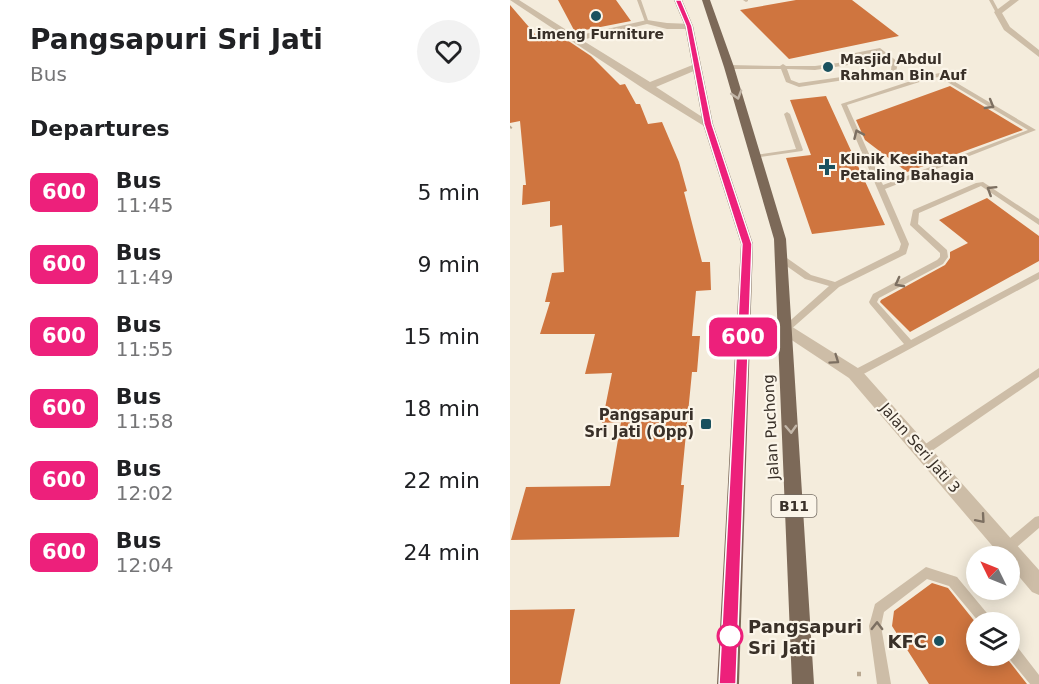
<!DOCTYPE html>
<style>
:root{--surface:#fff;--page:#f2f2f2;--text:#202124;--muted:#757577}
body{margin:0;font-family:"DejaVu Sans",sans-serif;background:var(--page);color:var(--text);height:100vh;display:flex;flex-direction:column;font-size:22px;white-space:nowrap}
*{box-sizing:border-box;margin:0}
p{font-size:20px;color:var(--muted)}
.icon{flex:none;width:33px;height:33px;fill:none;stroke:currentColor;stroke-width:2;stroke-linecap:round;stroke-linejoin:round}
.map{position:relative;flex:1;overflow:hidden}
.side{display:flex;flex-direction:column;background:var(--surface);width:510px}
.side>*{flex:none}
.badge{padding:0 12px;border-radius:9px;font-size:21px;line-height:39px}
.needle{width:39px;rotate:313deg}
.controls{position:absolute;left:456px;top:546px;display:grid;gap:12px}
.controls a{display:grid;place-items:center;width:54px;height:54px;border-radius:50%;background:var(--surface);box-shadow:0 3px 15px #0003;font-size:30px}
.map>.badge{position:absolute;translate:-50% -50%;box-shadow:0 0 0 3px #fff}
h2{padding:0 30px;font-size:22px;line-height:54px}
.round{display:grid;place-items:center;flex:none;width:63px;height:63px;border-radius:32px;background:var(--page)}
.head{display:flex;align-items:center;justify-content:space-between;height:102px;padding:0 30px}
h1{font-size:28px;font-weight:800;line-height:45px}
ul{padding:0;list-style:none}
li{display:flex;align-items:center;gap:18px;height:72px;padding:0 30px}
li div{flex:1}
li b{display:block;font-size:22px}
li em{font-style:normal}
li .badge{min-width:66px;font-weight:700;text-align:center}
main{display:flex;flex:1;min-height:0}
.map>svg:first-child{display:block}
.building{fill:#cf753f}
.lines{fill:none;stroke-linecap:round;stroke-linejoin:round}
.path-far1{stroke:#b9a891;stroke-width:3;stroke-dasharray:2 2;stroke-linecap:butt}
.path{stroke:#b9a891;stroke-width:4.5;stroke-dasharray:4 4;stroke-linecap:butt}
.lane{fill:#cdbda7;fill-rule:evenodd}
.street{fill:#cdbda7;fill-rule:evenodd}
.primary{fill:#7c6958;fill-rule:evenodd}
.oneway{stroke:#c2b6a8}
.oneway2{stroke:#7c6f61}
.line{fill:#ed207b;stroke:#fff;stroke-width:1.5}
.poi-dot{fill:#1a515e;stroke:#fbf5e9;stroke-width:2}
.stop-dot{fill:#fff;stroke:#ed207b;stroke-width:3}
.labels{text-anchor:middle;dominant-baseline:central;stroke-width:4.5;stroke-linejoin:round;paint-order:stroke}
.far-poi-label{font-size:14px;font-weight:bold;fill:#393028;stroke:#fbf5e9;text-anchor:start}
.shield{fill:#fbf5e9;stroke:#736b62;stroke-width:1.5}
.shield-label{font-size:14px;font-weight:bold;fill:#393028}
.poi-label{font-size:15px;font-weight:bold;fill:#393028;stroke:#fbf5e9;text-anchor:end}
.street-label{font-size:15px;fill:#393028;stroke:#fbf5e9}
.near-stop-label{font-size:18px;font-weight:bold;fill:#393028;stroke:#fbf5e9;text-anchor:start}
.near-poi-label{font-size:18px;font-weight:bold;fill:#393028;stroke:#fbf5e9;text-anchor:end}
</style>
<main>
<section class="side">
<div class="head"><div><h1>Pangsapuri Sri Jati</h1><p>Bus</p></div><a class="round"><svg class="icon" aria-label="heart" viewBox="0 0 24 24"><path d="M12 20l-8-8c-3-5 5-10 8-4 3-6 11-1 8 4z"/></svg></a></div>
<h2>Departures</h2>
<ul>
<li><span class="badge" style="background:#ed207b;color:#fff">600</span><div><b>Bus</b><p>11:45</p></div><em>5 min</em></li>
<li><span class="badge" style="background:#ed207b;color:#fff">600</span><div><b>Bus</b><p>11:49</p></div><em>9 min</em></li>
<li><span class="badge" style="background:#ed207b;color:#fff">600</span><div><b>Bus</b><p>11:55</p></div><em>15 min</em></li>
<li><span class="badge" style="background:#ed207b;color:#fff">600</span><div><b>Bus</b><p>11:58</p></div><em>18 min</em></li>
<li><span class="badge" style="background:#ed207b;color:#fff">600</span><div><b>Bus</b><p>12:02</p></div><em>22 min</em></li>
<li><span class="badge" style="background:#ed207b;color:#fff">600</span><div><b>Bus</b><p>12:04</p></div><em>24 min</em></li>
</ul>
</section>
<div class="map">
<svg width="529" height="684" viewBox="0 0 529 684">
<rect width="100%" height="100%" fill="#f4ecdc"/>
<path class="building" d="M48 0H106L121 21 65 32Z
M286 0H342L389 36 279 59 230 10Z
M0 5 31 41 51 36 81 56 110 85 115 84 126 104H130L138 124 152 122 169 162 177 191 174 192 192 262H200L201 290 186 291 182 336H190L187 372H182L171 485H174L169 537 1 540 16 487 100 486 111 422 92 423 102 373 75 374 85 334H30L40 302H35L42 273 54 272 52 225 40 227V201L12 205 13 185H16L10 121 0 123Z
M440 86 513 130 397 172 355 140 346 120Z
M316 96 375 225 302 234 276 158 301 155 280 100Z
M477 198 529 236V261L400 332 370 302 371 300 435 265 440 258V252L458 243 429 220Z
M422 583 438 588 466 623V656H495L517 684H419L382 626 384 611Z
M65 609 50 684H0V610Z"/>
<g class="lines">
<path class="path-far1" d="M0 128 2 126"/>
<path class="path" d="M347 674H355"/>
<path class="lane" d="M127 0H131L139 23 135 22Z
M233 0H238V1L236 2Z
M479 0H483L490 13H486Z
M370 48 388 62 386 72 289 87 276 82 271 69H219L216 67 219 65 270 66 273 64 276 66H305L335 62V55ZM369 52 382 62 381 70 289 83 281 80 277 69 305 70 338 65 341 63 340 57Z
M430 73 526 130 375 189 399 244 396 254 329 287 279 331H273L272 329 273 327 319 286 295 279 268 260 267 258 268 256H274L301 275 325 282 389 250 391 244 331 104 419 75ZM429 77 518 130 373 185 337 105 422 78Z
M277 112 280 114 293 150 292 151 243 158 242 157 245 155 286 149 274 114Z
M473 182 529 219V225L471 186 409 213 408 224 437 250 438 257 433 264 369 298 367 302 401 340 529 272V279L348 377H342L340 374 342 371 394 344 360 304 359 302 363 294 427 260 430 257V253L400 225 403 210 466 183Z
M529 368V377L416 455 412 457 408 455 407 452 408 449Z
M529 516V528L501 552 497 554 493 552 491 548 493 544 525 517Z
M416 567 447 577 481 618 483 622H469L439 586 417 579 374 612 371 626 381 684H367L359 626 365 604Z
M500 643 505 644 529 675V684H520L497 656H500Z"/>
<path class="street" d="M0 0H9L66 36 137 20 157 23 182 24V28L179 29H157L137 24 72 40 140 82 185 64H191V68L146 87 203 124 194 126 134 89Z
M500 0H509L492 13 500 27 529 50V57L494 30 484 12Z
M276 323 351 370 529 570V595L522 592 500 566V556H491L339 378 271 333 269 329 271 325Z"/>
<path class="primary" d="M164 0H172L183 26 203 124 243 244 229 684H207L231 244 193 124 175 26Z
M192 0H200L224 67 276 239 304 684H282L264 239 214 67Z"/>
</g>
<defs><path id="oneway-chevron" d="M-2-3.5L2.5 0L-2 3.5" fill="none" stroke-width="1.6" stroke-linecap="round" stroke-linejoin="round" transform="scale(1.5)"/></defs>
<g class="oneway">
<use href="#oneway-chevron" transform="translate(227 95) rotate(73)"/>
<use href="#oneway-chevron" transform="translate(281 429) rotate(87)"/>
</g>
<g class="oneway2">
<use href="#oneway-chevron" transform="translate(480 105) rotate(30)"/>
<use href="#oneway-chevron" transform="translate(348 134) rotate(-114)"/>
<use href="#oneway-chevron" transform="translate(481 190) rotate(-148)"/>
<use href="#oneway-chevron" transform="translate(389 283) rotate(152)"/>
<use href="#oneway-chevron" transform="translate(325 360) rotate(35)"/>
<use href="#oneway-chevron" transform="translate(471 519) rotate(49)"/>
<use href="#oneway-chevron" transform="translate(367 626) rotate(-89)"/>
</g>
<path class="line" d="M165 0H171L182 26 202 124 242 244 226 684H209L232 244 194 124 176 26Z"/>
<g class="poi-dot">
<circle cx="86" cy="16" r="6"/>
<circle cx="318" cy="67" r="6"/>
<path d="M314 158h6v6h6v6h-6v6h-6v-6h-6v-6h6z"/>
<rect x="190" y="418" width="12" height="12" rx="3"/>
<circle cx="429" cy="641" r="6"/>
</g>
<circle class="stop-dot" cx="220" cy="636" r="12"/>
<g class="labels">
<g class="far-poi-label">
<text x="86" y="34" text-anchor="middle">Limeng Furniture</text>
<text x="330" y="59">Masjid Abdul<tspan x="330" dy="16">Rahman Bin Auf</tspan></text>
<text x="330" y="159">Klinik Kesihatan<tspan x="330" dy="16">Petaling Bahagia</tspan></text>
</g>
<rect class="shield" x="261.5" y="495" width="45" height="22" rx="4.5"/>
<g class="shield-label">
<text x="284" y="506">B11</text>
</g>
<g class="poi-label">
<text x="184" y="415">Pangsapuri<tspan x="184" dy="17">Sri Jati (Opp)</tspan></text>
</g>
<g class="street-label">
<text transform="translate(261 427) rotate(-93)">Jalan Puchong</text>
<text transform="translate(410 448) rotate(49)">Jalan Seri Jati 3</text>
</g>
<g class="near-stop-label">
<text x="238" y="626">Pangsapuri<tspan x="238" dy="21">Sri Jati</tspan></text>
</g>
<g class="near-poi-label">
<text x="417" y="641">KFC</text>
</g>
</g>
</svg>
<div class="controls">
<a><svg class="needle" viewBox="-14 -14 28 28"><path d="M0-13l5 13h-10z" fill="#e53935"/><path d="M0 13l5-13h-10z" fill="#757577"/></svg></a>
<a><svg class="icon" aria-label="layers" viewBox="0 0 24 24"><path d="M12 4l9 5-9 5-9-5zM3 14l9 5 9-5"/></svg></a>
</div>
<b class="badge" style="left:233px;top:337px;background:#ed207b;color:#fff">600</b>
</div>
</main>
